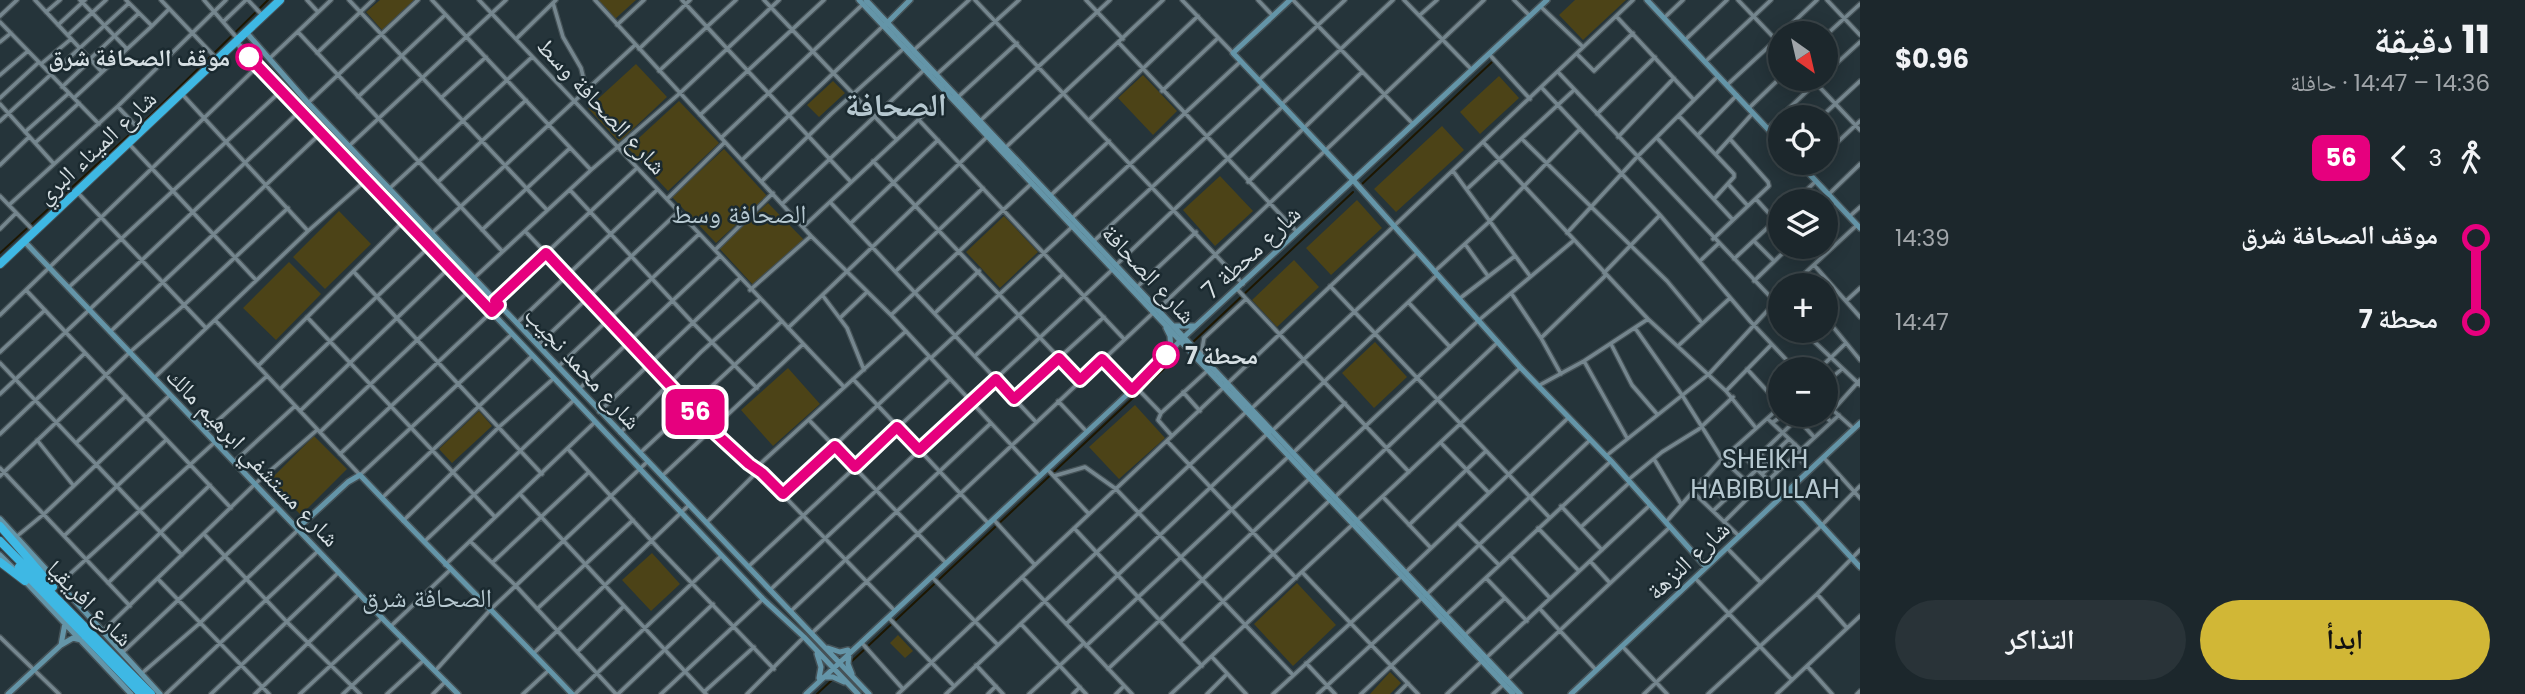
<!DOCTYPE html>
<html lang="ar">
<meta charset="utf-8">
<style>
:root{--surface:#1c272c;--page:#293338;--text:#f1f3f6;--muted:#a0a5a9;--line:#3a4448;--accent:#d1b736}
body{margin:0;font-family:Poppins,"Noto Naskh Arabic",sans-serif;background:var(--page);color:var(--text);direction:rtl;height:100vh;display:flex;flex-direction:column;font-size:26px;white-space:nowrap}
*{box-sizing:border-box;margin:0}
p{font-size:23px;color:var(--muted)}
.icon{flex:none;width:38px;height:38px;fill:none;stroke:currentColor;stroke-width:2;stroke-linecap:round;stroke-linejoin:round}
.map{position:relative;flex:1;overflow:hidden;direction:ltr}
.sheet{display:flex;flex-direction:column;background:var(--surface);width:665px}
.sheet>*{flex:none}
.badge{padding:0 14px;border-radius:10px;font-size:24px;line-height:46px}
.needle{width:46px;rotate:146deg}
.buttons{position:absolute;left:1768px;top:21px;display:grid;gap:14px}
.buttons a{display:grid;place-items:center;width:70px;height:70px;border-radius:50%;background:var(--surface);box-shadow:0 4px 18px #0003,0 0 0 2px var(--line);font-size:35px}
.map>.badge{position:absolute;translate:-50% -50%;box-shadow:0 0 0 4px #fff}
.legs{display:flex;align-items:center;gap:10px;height:77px;padding:0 35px;font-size:23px}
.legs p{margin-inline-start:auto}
.head{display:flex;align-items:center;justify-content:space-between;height:119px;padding:0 35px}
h1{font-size:38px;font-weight:700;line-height:52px}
.action{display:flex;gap:14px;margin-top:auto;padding:14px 35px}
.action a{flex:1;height:80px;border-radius:42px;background:var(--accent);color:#111;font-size:28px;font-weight:700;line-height:80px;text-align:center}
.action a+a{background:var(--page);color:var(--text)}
ul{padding:0 35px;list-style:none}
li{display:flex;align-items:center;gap:24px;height:84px;font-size:26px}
li i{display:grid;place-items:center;width:10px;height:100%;margin:0 9px;background:currentColor}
li i::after{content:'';width:18px;height:18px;margin:-9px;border:5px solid;border-radius:50%;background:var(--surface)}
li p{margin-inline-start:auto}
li:first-child i{background:linear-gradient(#0000 50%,currentColor 0)}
li:last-child i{background:linear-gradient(currentColor 50%,#0000 0)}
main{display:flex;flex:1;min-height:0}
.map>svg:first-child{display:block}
.green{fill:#4c4317}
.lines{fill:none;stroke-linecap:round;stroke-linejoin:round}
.stream{stroke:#1d1600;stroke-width:2}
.street-casing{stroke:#455257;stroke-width:6}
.secondary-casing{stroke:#455257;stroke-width:8}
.highway-casing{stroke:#455257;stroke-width:10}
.street{stroke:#75868e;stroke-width:3.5}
.secondary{stroke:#6495a8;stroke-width:5}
.highway{stroke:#3eb8e4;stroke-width:8}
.line-1-casing{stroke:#fff;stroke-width:16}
.line-1{stroke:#e6007e;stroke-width:10}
.stop-1-dot{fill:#fff;stroke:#e6007e;stroke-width:3.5}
.labels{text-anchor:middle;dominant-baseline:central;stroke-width:5;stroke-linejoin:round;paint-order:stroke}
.stop-label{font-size:24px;font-weight:bold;fill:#d6dfe3;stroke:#1b2a30;text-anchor:end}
.street-label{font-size:24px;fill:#d6dfe3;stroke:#1b2a30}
.neighbourhood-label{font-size:26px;fill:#b6c8d0;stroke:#1b2a30}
.district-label{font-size:32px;font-weight:bold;fill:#b6c8d0;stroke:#1b2a30}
</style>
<main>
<section class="sheet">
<div class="head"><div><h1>11 دقيقة</h1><p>14:36 – 14:47 · حافلة</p></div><b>$0.96</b></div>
<div class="legs"><svg class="icon" aria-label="walk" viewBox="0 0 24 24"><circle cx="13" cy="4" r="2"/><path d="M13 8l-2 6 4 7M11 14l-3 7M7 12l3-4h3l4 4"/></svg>3<svg class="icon" aria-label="back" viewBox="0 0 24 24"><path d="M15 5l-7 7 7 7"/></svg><b class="badge" style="background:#e6007e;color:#fff">56</b></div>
<ul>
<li><i style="color:#e6007e"></i><b>موقف الصحافة شرق</b><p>14:39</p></li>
<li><i style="color:#e6007e"></i><b>محطة 7</b><p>14:47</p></li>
</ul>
<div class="action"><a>ابدأ</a><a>التذاكر</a></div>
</section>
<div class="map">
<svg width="1860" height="694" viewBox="0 0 1860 694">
<rect width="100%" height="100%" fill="#25343a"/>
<path class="green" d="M380 0H414L382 30 366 12Z
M598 0H636L615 19Z
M1575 0H1626L1583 40 1559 15Z
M636 64 667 97 619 142 588 108Z
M1143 75 1177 111 1153 135 1118 98Z
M1499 76 1519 98 1480 134 1460 112Z
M833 81 845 93 819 117 807 105Z
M679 101 719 143 668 191 628 148Z
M1442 126 1464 150 1396 212 1374 189Z
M724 149 767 196 716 243 672 197Z
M1220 176 1253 211 1215 246 1183 210Z
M1357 200 1382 228 1331 275 1306 248Z
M768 203 805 241 755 287 719 248Z
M339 211 371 244 325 289 293 257Z
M1004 216 1038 252 1000 288 966 252Z
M1294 260 1319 287 1277 327 1252 300Z
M289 262 321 294 276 340 243 308Z
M1375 342 1407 377 1374 408 1342 373Z
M788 368 820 404 773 446 741 410Z
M1135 405 1165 438 1119 479 1089 447Z
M479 411 492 426 452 463 439 449Z
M314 436 347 469 301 515 268 482Z
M652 553 680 584 651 611 622 580Z
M1297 583 1336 625 1293 666 1254 624Z
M898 635 913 651 905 658 890 643Z
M1390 672 1401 683 1390 694H1370Z"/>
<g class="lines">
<path class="stream" d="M1361 185 1492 62
M0 253 152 114 268 0
M1193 342 1353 192
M851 662 1167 366
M817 694 832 680"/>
<defs>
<path id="street" d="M35 0 102 72
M80 0 127 49
M126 0 152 26 169 9
M161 0 216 58
M204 0 237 38
M248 0 263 16
M307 0 318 12
M349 0 547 210
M432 0 591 170
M479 0 844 387
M595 0 811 236 891 315 1040 476
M682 0 851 182
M764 0 896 139
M975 0 1243 284
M1086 0 1123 39
M1182 0 1233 53
M1258 0 1273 16
M1293 0 1413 124
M1404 0 1472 70
M1514 0 1530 16
M1738 0 1780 44
M1827 0 1860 35
M553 3 563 37 581 68 586 88
M1540 6 1583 47
M46 12 60 0
M1420 15 1437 0
M0 16 17 0
M1616 16 1694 100
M1664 18 1683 0
M0 22 99 124
M223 22 246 0
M58 25 85 0
M617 25 644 0
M298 32 502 251
M1782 33 1817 0
M68 35 106 0
M1825 36 1860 4
M516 39 556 0
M1685 40 1727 0
M0 42 11 33
M1119 43 1297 232
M639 49 690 0
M914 50 969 0
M317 53 373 0
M1489 54 1530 99
M1577 54 1594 71 1633 33
M270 58 331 0
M90 59 139 13
M1705 62 1771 0
M41 64 71 39
M659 71 736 0
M1558 72 1780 307
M1825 74 1860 42
M0 75 28 51
M936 75 1019 0
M1812 79 1860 130
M1259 80 1345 0
M1727 85 1780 36
M62 87 91 60
M1542 88 1660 215 1750 321 1795 369
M1162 91 1218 38
M182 94 308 231
M358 97 445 15
M0 98 39 62
M74 98 152 26
M441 98 486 57
M957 98 1017 43
M308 103 418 0
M0 104 54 164
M1282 104 1393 0
M118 107 140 130
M1749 108 1780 78
M1597 114 1655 57
M700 115 824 0
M1679 116 1734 174V177L1714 199
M1821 117 1860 81
M918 119 1124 339
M1089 120 1198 16
M0 121 129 3
M980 121 1110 0
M1768 128 1820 79
M25 132 69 93
M1698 135 1737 95
M1618 137 1674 78
M721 138 862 5
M1657 138 1733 220
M1522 139 1667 281 1702 323
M35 143 79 103
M1484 143 1648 319 1726 391 1756 428
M130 145 256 280
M350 145 506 0
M1004 149 1163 0
M1716 154 1752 114
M1825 154 1860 121
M742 160 883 26
M873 161 1080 380
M0 165 29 137
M1453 171 1530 276
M1807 171 1816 163
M762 181 831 114 903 49
M438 182 526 100
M1248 182 1362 72
M1728 184 1748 206
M390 188 532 57
M1467 189 1574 90
M570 190 693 323 757 388
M78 193 206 328
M1829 194 1860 164
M1051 195 1109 141
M0 196 33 230
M667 199 725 142
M1756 199 1775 220
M1795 201 1816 181
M830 202 1036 422
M782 204 925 69
M9 205 118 106 226 0
M1825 212 1836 202
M1850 216 1860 207
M1072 218 1241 61
M851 223 938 140
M803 227 947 93
M0 229 16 213
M482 230 570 148
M525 231 712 430 749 464 762 473 894 610
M1567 233 1637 157 1718 76
M431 234 635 45
M1713 239 1769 186 1768 182 1730 139
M1094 241 1262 85
M1754 241 1774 261
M1465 244 1488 276
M715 250 773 193
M1734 259 1780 216
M1700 261 1718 244
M1116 265 1283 106
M1814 265 1860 317
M896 271 983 188
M354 272 542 474
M1434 272 1490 221 1580 129
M1604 273 1660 215
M474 278 591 170 679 94 779 0
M1754 281 1789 247
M1792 285 1857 225
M1330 286 1549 517
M1137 287 1196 232
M68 288 282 90
M1237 289 1409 472
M26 290 231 508
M750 290 811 236
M1511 293 1541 338 1561 374
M823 296 847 328 864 370
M1459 299 1515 256
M495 301 637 168
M1846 301 1860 288
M1409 303 1450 347
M1158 309 1484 0
M935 313 979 271
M0 315 258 66
M891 315 1032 183
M307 317 495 517
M841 317 867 292
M1825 317 1860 360
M215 320 360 475 512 334
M517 323 657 190
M788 328 988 136
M1635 328 1682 395 1722 459 1745 480
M1803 331 1860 385
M110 332 322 132
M1541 338 1606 275
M1611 344 1632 385 1657 414
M538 345 678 212
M1678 346 1730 298
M0 352 45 310
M1201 355 1204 338 1246 299
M975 356 1063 274
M931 358 1073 226
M1102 359 1132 390
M1584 361 1627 438
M0 363 182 555
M258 366 405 220
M558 367 699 234
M1747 369 1768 392 1780 382
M1819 369 1846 343
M154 378 308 231 366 180
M853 379 988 523
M1228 383 1633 0
M1825 383 1842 369
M1135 386 1161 413 1158 420 1172 436
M1538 386 1584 361 1648 319
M280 389 430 246
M579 389 720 256
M1726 391 1771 345
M1183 392 1200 411
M0 394 301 110
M1014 399 1104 317
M1058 401 1087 432
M1825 403 1854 429
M1251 409 1417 253
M1833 410 1860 380
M300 411 449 268
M599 412 740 278
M1161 413 1207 371
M1794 415 1814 437
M1824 415 1831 422
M1768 419 1801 450
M809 420 946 563
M1772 423 1783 415
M1802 424 1811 415
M1272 431 1437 275
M205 432 267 376
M320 432 470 290
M620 433 701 352 760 299
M0 434 85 353
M37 440 73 485
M1167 441 1296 578
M76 443 126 396
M1441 443 1489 493
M1735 448 1768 480
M568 449 659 549 774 669
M1294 452 1345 403
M640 453 782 321
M340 454 499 305
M1761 454 1777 472
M1796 454 1809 471
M1606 456 1709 374 1780 297
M1824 458 1860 498
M1654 459 1681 504
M234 462 295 406
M1751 463 1797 419
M0 468 130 606
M1048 470 1089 514
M1762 474 1795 444
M1313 475 1479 320 1573 241
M0 476 130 352 184 305 288 208
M662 476 803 344
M1054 476 1085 467 1116 489 1293 675
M1628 480 1662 452 1699 429 1733 397
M1702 480 1725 500
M1740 485 1751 496 1839 415
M1693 492 1739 536
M520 494 706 694
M783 494 929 357
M1335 497 1498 342
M1383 497 1431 548
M382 498 532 356
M1561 506 1602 550
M1713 511 1789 439
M994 520 1035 565
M403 521 499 427 553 379
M1666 522 1722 459 1780 407
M1724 522 1750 496
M706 523 752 477 760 464 906 331
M1459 524 1499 565
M1409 525 1486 451
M1581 527 1630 482
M1074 528 1202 666
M1538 528 1579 571
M204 534 287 622 360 694
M64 536 166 440
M16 537 44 514 170 395
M425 541 574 400
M470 541 516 586 616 694
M1727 548 1761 583
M1510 555 1550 598
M1590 561 1610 583
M493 562 589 472
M445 565 595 422
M749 566 950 379
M1302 572 1418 694
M1406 572 1568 418
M932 577 998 645
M1022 577 1132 694
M1486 578 1527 621
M1695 578 1792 680
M158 579 269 694
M108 583 210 485
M59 584 215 442
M770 590 1113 269
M1427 594 1590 440
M1817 594 1847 628
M537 609 633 520
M1540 609 1596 670
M791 611 991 423
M1446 615 1611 461
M889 618 954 686
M1021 624 1086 694
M1066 624 1268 433
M391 626 450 570
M103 631 255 484 317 430
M812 633 1154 312
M1465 635 1505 598
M0 637 59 694
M861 642 903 689
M1180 642 1330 500
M1086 646 1289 456
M1623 647 1667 694
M123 652 277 507
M577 652 624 606
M534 653 689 505
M1212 657 1246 694
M1486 658 1650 505
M1306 663 1335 694
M976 665 1003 694
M1807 666 1832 694
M1108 669 1310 478
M436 670 491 609 647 462
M141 674 200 623 298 530
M1507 680 1670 527
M704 692 754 647
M166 694 318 551
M211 694 339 572
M255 694 359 594
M300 694 382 618
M343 694 403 638
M387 694 424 660
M433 694 446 681
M523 694 549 670
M575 694 721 556
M618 694 713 604
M661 694 762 600
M747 694 804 637
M898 694 1224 387
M946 694 1247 411
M988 694 996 686
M1029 694 1084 643
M1073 694 1080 687
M1116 694 1124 686
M1171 694 1520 368
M1207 694 1227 674
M1273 694 1402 576
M1318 694 1423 597
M1361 694 1441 619
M1397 694 1408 683
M1447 694 1482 661
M1493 694 1504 684
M1644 694 1822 525 1860 486
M1708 694 1817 594 1860 550
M1777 694 1860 616
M1857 694 1860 691"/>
<path id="secondary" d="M859 0 1513 694
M866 0 1520 694
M1290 0 1233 53 1353 180 1520 367 1611 461 1706 567
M1647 0 1780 142
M885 25 910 0
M246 32 308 103 869 694
M236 42 763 599 804 637 858 694
M1799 163 1860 228
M24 241 385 621 458 694
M1174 326H1195
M1166 328 1170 336 1171 349
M1789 490 1860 567
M0 519 160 694
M297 529 348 482 360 475C430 549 502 620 572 694
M0 555 15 570
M24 580 131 694
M61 645 65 623
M828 648 840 652 848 650
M817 654 821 667 819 678
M849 654 848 664 852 674
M824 677H833L844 682
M8 694 61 645 73 638 81 640
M806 694 1132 390 1184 337 1547 0
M1571 694 1860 423"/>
<path id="highway" d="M0 264 280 0
M0 526 53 587
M0 541 151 694
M0 562 25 581
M19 567 141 694"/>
</defs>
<use href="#street" class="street-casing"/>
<use href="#secondary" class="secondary-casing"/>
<use href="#highway" class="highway-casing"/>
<use href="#street" class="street"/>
<use href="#secondary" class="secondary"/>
<use href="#highway" class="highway"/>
</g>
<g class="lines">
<defs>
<path id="line-1" d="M249 57 492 312 499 305 495 301 546 253 712 430 749 464 762 473 783 494 835 446 855 467 897 427 919 450 996 379 1014 399 1059 358 1080 380 1102 359 1132 390 1166 355"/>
</defs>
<use href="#line-1" class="line-1-casing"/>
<use href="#line-1" class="line-1"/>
</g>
<g class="stop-1-dot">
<circle cx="249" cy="57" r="12"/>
<circle cx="1166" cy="355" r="12"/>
</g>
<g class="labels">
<g class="stop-label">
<text x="230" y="57">موقف الصحافة شرق</text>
<text x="1185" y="355" text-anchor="start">محطة 7</text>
</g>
<g class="street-label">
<text transform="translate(602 106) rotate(47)">شارع الصحافة وسط</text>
<text transform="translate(96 147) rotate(-43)">شارع الميناء البري</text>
<text transform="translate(1251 252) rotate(-43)">شارع محطة 7</text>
<text transform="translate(1149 274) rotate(47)">شارع الصحافة</text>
<text transform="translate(583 368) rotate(47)">شارع محمد نجيب</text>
<text transform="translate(253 457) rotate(46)">شارع مستشفي ابرهيم مالك</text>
<text transform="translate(1688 560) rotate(-43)">شارع النزهة</text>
<text transform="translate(90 603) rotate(45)">شارع افريقيا</text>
</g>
<g class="neighbourhood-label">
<text x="739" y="214">الصحافة وسط</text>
<text x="1765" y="459">SHEIKH<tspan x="1765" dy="30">HABIBULLAH</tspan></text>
<text x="427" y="598">الصحافة شرق</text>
</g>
<g class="district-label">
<text x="896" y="104">الصحافة</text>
</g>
</g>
</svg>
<div class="buttons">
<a><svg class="needle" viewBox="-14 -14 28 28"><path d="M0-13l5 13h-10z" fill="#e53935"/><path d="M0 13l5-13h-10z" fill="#a0a5a9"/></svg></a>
<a><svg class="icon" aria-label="locate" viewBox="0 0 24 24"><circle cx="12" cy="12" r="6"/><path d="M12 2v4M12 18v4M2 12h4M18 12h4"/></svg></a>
<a><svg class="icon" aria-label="layers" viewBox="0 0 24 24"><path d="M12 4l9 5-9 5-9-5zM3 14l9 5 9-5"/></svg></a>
<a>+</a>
<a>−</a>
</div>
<b class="badge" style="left:695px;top:412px;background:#e6007e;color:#fff">56</b>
</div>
</main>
